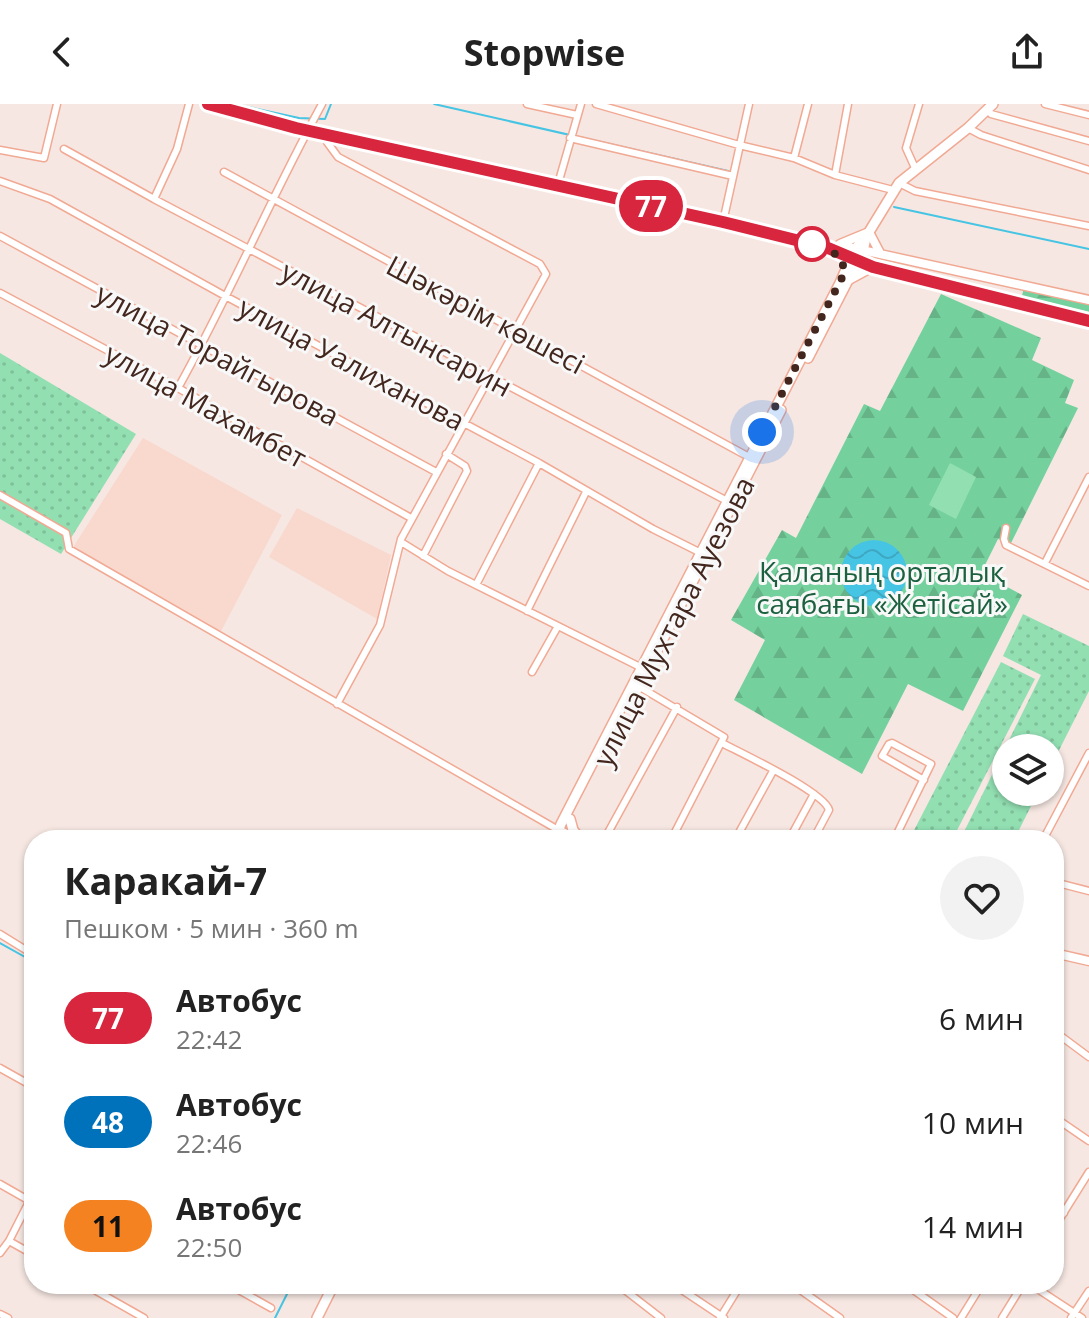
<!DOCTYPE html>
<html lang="ru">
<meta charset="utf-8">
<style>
:root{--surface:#fff;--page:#f2f2f2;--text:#222;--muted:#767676}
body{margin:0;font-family:"Open Sans",sans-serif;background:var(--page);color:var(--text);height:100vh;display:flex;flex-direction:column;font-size:30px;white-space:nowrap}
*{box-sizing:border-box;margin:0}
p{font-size:26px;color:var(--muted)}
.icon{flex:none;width:44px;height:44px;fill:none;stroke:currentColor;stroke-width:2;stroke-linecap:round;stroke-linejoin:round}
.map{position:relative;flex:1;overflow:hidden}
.details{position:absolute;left:24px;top:726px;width:1040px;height:464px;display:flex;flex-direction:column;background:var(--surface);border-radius:32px;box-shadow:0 2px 6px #0004}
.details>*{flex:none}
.badge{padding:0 16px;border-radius:26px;font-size:28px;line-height:52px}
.buttons{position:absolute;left:992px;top:630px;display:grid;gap:16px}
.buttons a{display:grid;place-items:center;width:72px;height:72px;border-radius:50%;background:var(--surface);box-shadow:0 2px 6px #0004;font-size:40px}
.you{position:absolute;width:40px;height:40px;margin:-20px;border:6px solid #fff;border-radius:50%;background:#1a73e8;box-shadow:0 0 0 12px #1a73e833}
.map>.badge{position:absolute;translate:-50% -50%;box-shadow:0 0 0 4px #fff}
.round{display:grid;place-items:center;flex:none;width:84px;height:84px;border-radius:42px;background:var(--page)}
.headline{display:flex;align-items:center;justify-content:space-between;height:136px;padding:0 40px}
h1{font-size:38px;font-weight:700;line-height:60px}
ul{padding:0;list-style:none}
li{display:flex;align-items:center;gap:24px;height:104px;padding:0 40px}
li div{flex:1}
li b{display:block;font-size:30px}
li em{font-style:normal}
li .badge{min-width:88px;font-weight:700;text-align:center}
header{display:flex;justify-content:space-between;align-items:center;height:104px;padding:0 40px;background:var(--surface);font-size:36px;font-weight:700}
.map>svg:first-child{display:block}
.built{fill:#f9d8cd}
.grass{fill:url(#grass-dots)}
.forest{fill:url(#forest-firs)}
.garden{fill:#92dfb2}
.water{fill:url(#water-waves)}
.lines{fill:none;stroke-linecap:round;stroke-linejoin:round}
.stream{stroke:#46c4e4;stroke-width:2}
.street-casing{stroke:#f1a993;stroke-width:9}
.secondary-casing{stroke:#f1a993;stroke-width:11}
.primary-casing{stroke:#f1a993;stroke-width:12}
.street{stroke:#fff;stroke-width:6}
.secondary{stroke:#fff;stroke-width:8}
.primary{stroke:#fff;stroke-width:9}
.line-casing{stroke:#fff;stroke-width:18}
.line{stroke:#d7263d;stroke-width:12}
.walk{stroke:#43271e;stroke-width:8;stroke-dasharray:0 14.4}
.stop-dot{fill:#fff;stroke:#d7263d;stroke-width:4}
.labels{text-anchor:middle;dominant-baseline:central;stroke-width:6;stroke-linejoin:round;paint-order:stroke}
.street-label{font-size:28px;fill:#43271e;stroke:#f8f8f8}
.park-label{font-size:28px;fill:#1c613f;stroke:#f8f8f8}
</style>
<header><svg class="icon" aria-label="back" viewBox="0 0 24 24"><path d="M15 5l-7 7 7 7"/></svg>Stopwise<svg class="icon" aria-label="share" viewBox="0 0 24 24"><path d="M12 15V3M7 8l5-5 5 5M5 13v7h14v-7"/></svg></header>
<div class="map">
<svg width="1089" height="1214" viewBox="0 0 1089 1214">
<defs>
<pattern id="grass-dots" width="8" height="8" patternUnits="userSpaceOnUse" patternTransform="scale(2)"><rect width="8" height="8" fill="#92dfb2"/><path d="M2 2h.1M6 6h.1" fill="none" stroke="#7fbf99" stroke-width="1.8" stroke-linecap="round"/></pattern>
<pattern id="forest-firs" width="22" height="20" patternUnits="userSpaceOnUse" patternTransform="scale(2)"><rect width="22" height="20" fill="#74d19d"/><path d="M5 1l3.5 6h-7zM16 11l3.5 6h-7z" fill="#66b387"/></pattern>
<pattern id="water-waves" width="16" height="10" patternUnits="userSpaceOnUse" patternTransform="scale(2)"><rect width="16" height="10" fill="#46c4e4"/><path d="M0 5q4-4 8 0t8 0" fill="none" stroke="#3ea8c3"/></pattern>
</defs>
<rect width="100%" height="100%" fill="#f6e7e2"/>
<path class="built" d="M143 334 282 411 218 533 70 448Z
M297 404 391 451 377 515 269 453Z"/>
<path class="grass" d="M0 249 136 330 61 450 0 415Z
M1023 510 1089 542V587L1050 664V644H1006V688H1038L1014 736H960L1041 571 1003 552Z
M1001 558 1035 575 952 736H909Z"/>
<path class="forest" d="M1025 178 1089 192V208L1022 192Z
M941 190 1041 234 1032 256 1074 276 1065 299 1078 304 1011 439 998 435 981 469 1022 491 963 607 908 580 862 670 734 596 765 536 731 516 782 426 796 434 864 300 880 307Z"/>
<path class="garden" d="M950 359 976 373 956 415 929 401Z"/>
<path class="water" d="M841 469a33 33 0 1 1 66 0a33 33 0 1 1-66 0Z"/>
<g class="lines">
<path class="stream" d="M235 0 299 14 325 15 331 0
M434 0 728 67
M894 103 1089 145
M0 839 34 858
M275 1214 292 1180"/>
<defs>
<path id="street" d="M527 0 577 11
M596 0 739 41 794 54 835 71 893 86
M1045 0 1089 11
M988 6 991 10 1089 37
M968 24 981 31 1089 66
M329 31 327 38 338 53 540 160 546 170 401 435 380 521 337 600
M570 34 733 72
M64 45 154 95 729 398
M0 46 44 54 57 0
M794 54 808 0
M915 64 906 44 919 0
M224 68 749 353
M835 71 848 0
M0 77 50 95 227 193 539 359 653 425 703 450
M899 79 915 87 1089 122
M558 80 581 0
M154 95 177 45 189 0
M723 118 749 0
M0 132 436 368
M0 189 178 284 411 414
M178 284C230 191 271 93 322 0
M0 391 66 429 69 445 560 727
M1006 424 1004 435 1006 441 1089 482
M401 438 448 467 642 564
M423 452 467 367 465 362 446 350
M1045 459 1089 373
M476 481 539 359
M527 507 586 388
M532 568 558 522
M638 582 724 633 671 736
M722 639C743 650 824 688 829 706L813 736
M604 736 677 603
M735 736 773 667
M789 736 814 690
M894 736 931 660 892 639 889 640 882 652 924 676
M1043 736 1089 649
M1054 778 1089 787
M0 830 34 851
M1054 927 1089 953
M0 964 34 983
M1054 1013 1089 1037
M0 1080 28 1096
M1054 1102 1064 1109
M1054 1124 1089 1068
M9 1137 34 1151
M0 1149 9 1137 34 1088
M84 1180 144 1214
M228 1180 271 1204
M617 1180 661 1214
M673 1180 724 1214
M792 1180 840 1214
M905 1180 953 1214
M1030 1180 1082 1214
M0 1210 8 1214
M720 1214 741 1180
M961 1214 982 1180
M1002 1214 1023 1180
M1071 1214 1089 1187"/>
<path id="secondary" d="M208 0 296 24 723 118 828 144 873 163 1089 217
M840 140 869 128 880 149
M839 141 1089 196
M849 176 873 163
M560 727 580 736
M1054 849 1089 857"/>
<path id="primary" d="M808 254 863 147 866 134
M630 599 781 306
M570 715 573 726 581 736
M555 736 561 720 840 179 855 145 869 128 899 79 968 24 993 0
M317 1214 334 1180"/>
</defs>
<use href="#street" class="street-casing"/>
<use href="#secondary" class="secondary-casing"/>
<use href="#primary" class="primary-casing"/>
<use href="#street" class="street"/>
<use href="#secondary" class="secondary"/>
<use href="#primary" class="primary"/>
</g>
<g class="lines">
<defs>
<path id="line" d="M208 0 296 24 723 118 828 144 873 163 1089 217"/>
</defs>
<use href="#line" class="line-casing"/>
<use href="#line" class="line"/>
<path class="walk" d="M762 328 845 168C840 145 822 142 802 137L812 140"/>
</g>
<circle class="stop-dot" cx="812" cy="140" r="16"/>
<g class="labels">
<g class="street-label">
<text transform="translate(486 210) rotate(28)">Шәкәрім көшесі</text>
<text transform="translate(397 224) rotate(28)">улица Алтынсарин</text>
<text transform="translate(218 250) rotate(28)">улица Торайгырова</text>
<text transform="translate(352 259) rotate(28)">улица Уалиханова</text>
<text transform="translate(206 301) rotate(29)">улица Махамбет</text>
<text transform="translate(673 517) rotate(-63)">улица Мухтара Ауезова</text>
</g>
<g class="park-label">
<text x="882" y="467">Қаланың орталық<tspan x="882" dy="32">саябағы «Жетісай»</tspan></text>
</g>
</g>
</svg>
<div class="buttons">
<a><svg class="icon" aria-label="layers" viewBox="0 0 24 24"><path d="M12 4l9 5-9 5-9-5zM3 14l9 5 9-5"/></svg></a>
</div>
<div class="you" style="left:762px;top:328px"></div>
<b class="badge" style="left:651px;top:102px;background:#d7263d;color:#fff">77</b>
<section class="details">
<div class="headline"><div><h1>Каракай-7</h1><p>Пешком · 5 мин · 360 m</p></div><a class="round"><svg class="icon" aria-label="heart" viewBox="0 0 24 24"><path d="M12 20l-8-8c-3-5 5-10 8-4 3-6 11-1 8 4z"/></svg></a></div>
<ul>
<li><span class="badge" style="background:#d7263d;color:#fff">77</span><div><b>Автобус</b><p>22:42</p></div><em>6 мин</em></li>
<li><span class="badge" style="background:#0072bc;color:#fff">48</span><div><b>Автобус</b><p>22:46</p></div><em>10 мин</em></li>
<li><span class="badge" style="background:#f58220;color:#111">11</span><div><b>Автобус</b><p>22:50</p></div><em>14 мин</em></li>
</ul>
</section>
</div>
